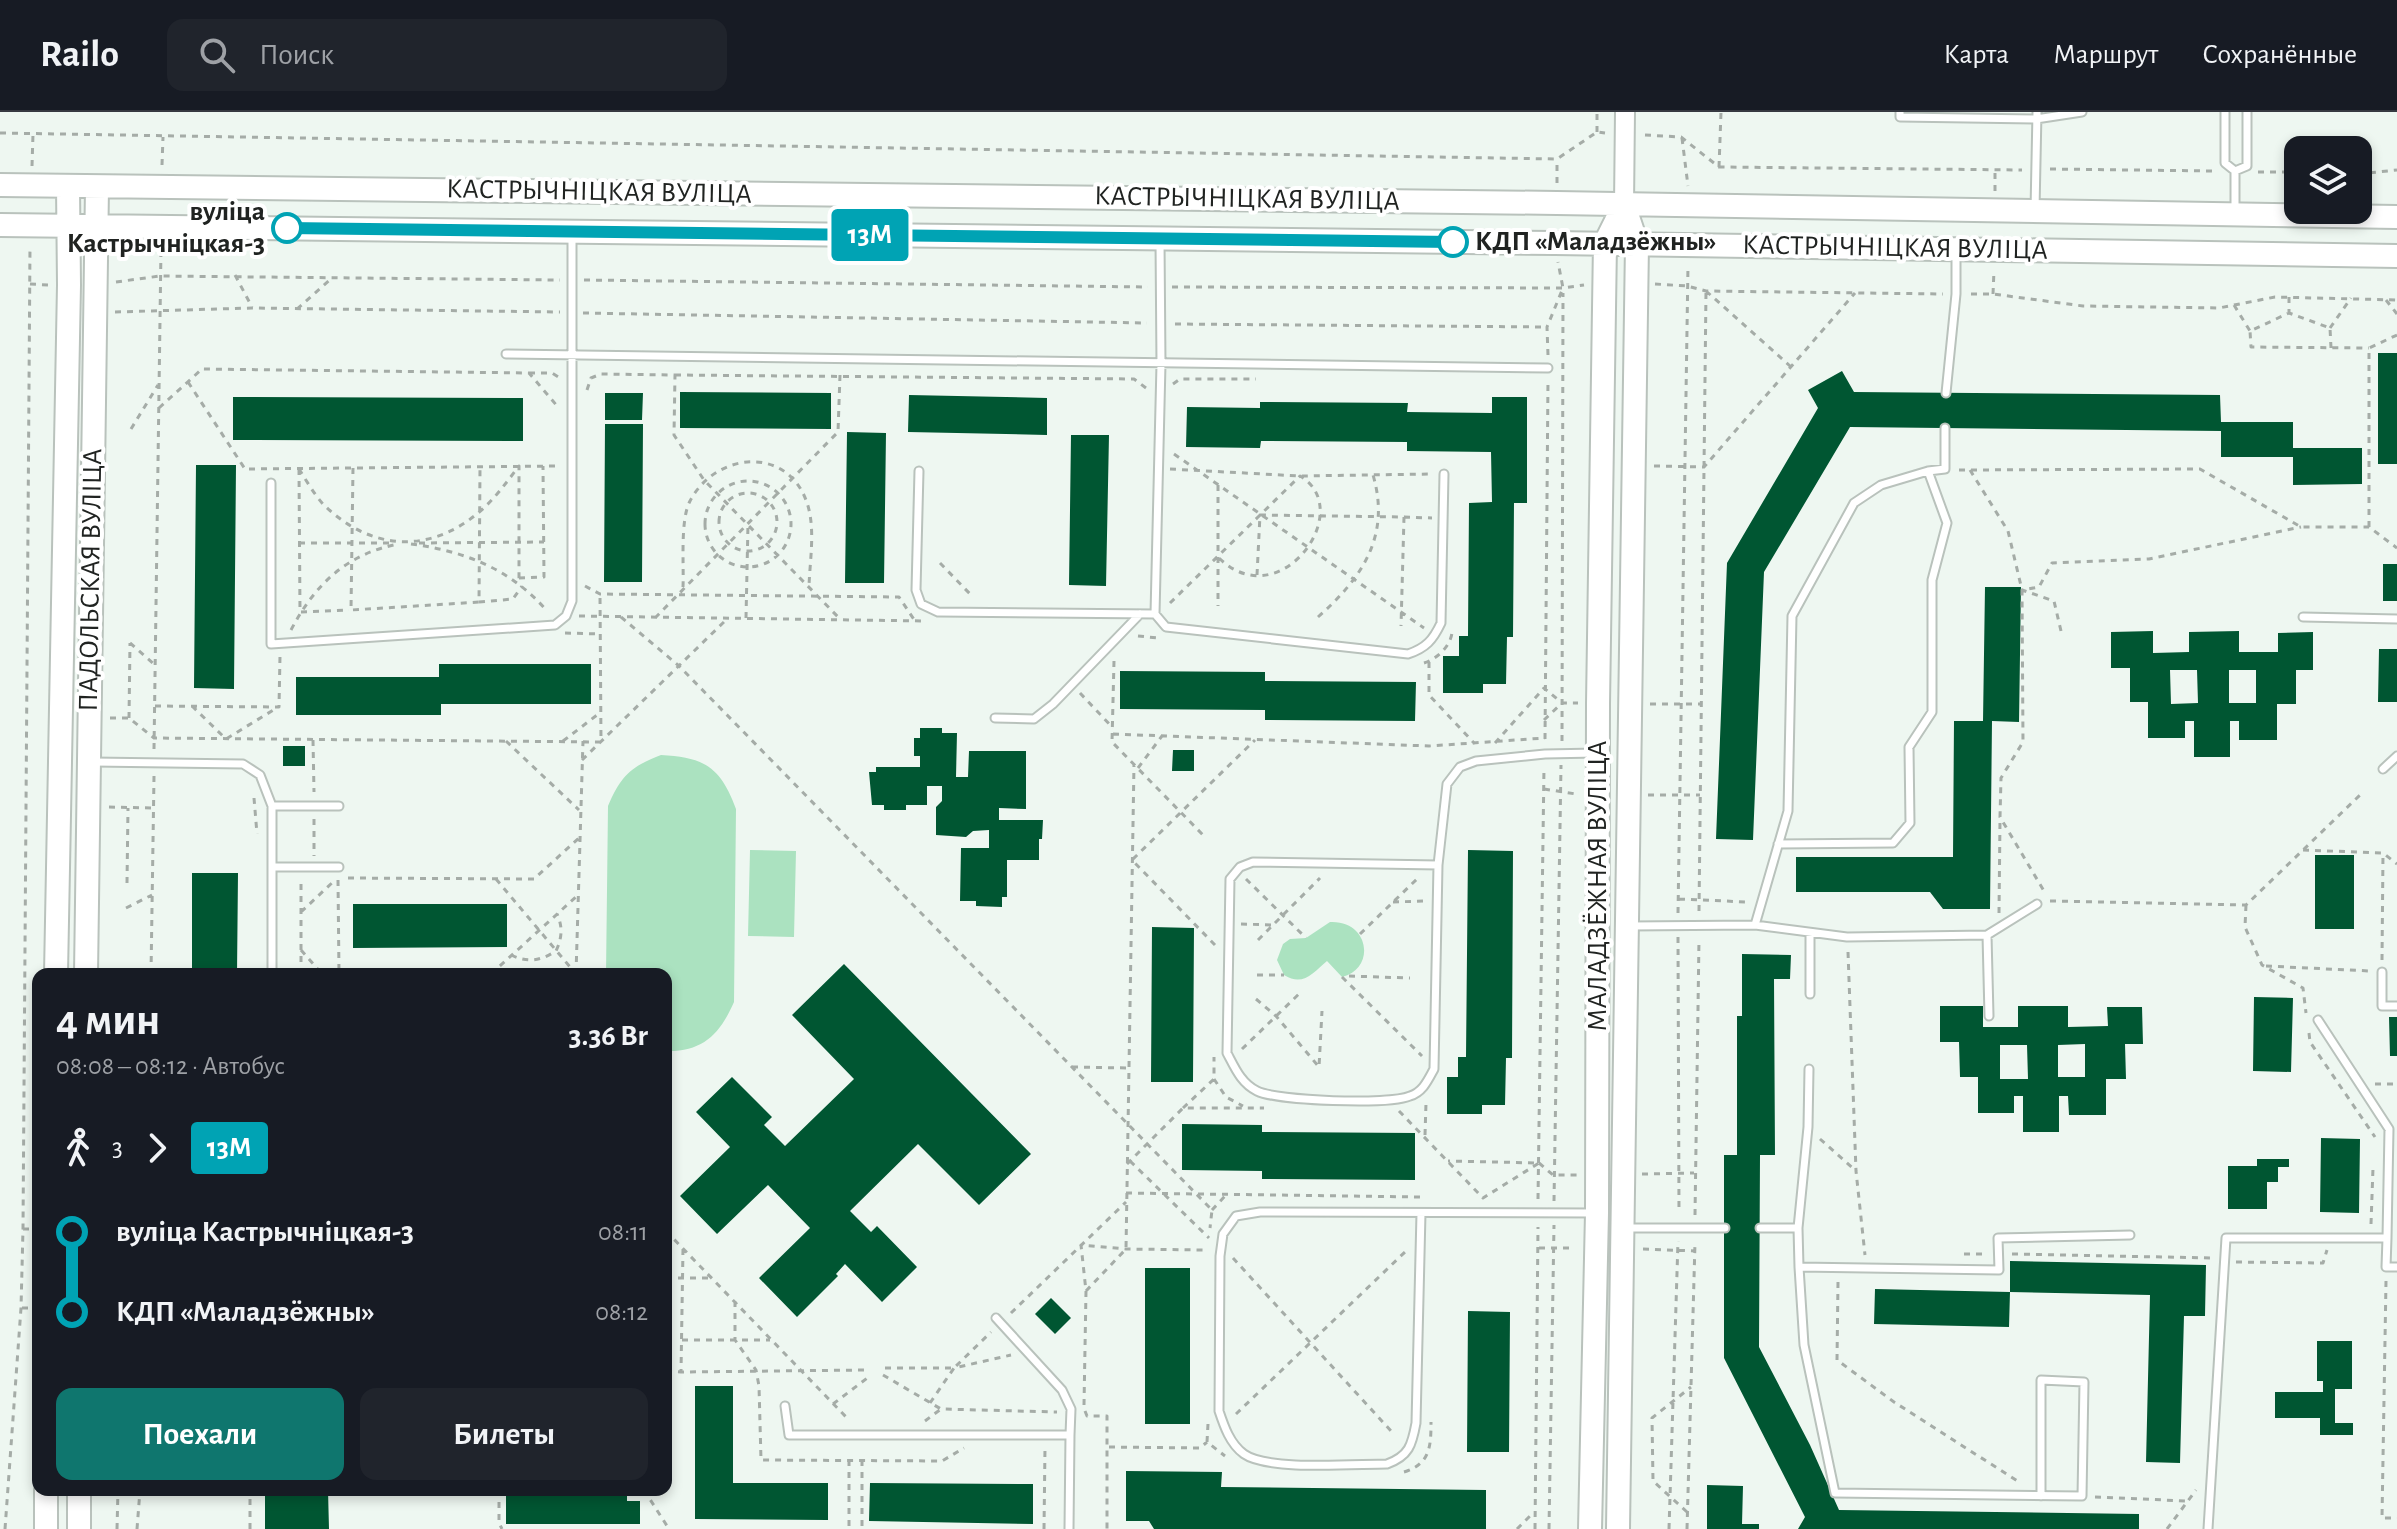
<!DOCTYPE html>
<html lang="ru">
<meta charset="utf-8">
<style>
:root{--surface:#171b24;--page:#20242c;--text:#f1f3f6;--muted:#9ea1a6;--line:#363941;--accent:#0f766e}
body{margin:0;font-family:"Alegreya Sans",sans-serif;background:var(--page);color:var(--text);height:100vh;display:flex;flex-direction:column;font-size:30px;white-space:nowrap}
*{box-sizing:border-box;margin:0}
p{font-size:26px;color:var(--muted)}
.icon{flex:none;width:44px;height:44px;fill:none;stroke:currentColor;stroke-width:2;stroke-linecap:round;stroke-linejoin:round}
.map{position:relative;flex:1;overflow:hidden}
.panel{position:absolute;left:32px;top:856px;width:640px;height:528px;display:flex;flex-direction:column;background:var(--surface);border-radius:16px;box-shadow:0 4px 12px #0003}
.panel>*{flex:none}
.badge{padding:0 16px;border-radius:6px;font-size:28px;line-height:52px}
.buttons{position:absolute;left:2284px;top:24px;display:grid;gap:16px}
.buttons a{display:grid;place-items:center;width:88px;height:88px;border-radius:16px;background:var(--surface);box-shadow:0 4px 12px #0003;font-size:40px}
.map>.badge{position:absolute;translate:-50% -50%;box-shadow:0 0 0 4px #fff}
.legs{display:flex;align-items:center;gap:12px;height:88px;padding:0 24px;font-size:26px}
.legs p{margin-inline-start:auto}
.overview{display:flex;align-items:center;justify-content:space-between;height:136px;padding:0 24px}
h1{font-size:44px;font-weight:700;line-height:60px}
.action{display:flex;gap:16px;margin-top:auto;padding:16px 24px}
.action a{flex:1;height:92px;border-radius:16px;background:var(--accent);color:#fff;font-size:32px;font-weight:700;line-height:92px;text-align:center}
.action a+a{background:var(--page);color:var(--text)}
ul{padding:0 24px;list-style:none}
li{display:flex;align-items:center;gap:28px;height:80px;font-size:30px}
li i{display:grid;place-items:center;width:12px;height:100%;margin:0 10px;background:currentColor}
li i::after{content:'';width:20px;height:20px;margin:-10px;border:6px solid;border-radius:50%;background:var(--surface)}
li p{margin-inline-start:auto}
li:first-child i{background:linear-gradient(#0000 50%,currentColor 0)}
li:last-child i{background:linear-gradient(currentColor 50%,#0000 0)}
header{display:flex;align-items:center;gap:48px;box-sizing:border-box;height:112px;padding:0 40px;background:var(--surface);border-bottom:2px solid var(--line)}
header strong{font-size:38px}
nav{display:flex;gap:44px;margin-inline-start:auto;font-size:28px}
.search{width:560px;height:72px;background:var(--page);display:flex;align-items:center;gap:20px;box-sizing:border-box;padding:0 28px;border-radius:16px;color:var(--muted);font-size:30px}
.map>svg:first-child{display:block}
.green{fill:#abe2c0}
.building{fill:#005632;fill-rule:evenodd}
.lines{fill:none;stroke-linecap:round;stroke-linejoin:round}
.service-casing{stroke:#b9c2bc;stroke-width:11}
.tertiary-casing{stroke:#b9c2bc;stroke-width:22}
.secondary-casing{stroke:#b9c2bc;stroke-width:26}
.path{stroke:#a5aca7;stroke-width:3;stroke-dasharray:6 6;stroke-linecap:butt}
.service{stroke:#fff;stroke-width:7}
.tertiary{stroke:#fff;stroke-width:18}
.secondary{stroke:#fff;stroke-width:22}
.line-1-casing{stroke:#fff;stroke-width:18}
.line-1{stroke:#00a3b4;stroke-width:12}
.stop-1-dot{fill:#fff;stroke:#00a3b4;stroke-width:4}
.labels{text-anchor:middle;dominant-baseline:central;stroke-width:8;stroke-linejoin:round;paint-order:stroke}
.street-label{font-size:28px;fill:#202321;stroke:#fff}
.stop-label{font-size:28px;font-weight:bold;fill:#202321;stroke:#fff;text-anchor:end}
</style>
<header>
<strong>Railo</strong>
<div class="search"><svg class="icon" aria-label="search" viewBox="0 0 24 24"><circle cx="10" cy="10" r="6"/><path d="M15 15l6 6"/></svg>Поиск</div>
<nav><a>Карта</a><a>Маршрут</a><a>Сохранённые</a></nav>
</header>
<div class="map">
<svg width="2397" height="1417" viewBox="0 0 2397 1417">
<rect width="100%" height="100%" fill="#eef7f1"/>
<path class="green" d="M661 643C705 645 721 656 736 697L734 890C720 922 703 940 666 939V862H606L608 694C621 664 630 655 661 643Z
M750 738 796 739 794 825 748 824Z
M1330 810C1370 808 1376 857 1342 865L1327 849C1313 861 1303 875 1284 863L1277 848 1283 832 1290 827 1306 826Z"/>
<path class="building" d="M2378 241H2397V352H2378Z
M1842 259 1854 280 2220 283 2221 310H2293V336H2362V372L2293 373V345H2221V319L1850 315 1764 460 1753 728 1716 727 1727 451 1818 296 1808 278Z
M680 280 831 281V317L680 316Z
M605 281H643L642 308H605Z
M909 283 1047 286V323L908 320Z
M233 285 523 286V329L233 328Z
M1492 285H1527V391H1514L1513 525H1507L1506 572H1483V581H1443V544H1459V524H1468L1469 391 1492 390 1491 340 1407 339V330L1261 329 1260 336 1186 335 1187 295 1260 296V290L1408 291 1407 300 1492 301Z
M605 312H643L642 470H604Z
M847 320 886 321 884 471H845Z
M1071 323H1109L1106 474 1069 473Z
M196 353H236L234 577 194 576Z
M2383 452H2397V489H2383Z
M1985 475H2021L2019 610 1992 609 1990 797H1943L1930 780H1796V745H1953L1954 609H1983Z
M2153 519V541L2189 540V520L2239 519V540H2278V521L2313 520V558H2296V592H2277V628H2239V609H2230V645H2194V609H2185V626H2148V590H2130V556H2111V520ZM2170 558H2197L2198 591 2171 592ZM2229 558H2256V591H2229Z
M2379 537H2397V590H2378Z
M439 552H591V592H441V603H296V565H439Z
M1120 559 1265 560V569L1416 570 1415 609 1265 608V598L1120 597Z
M920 616H942V621H957L956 665H968L969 639H1026V697L999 696V708H1043L1042 727H1039V748H1007V785H1002V795L976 794V789H960L961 736H989V718L973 719 966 725 936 723V695L942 689V674H927V693H906V698H884V693H872L869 660H876V655H920V644H914V626H920Z
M283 634H305V654H283Z
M1173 638H1194V659H1172Z
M1468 738 1513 739 1512 946H1506L1505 993H1482V1002H1447V965H1458V945H1466Z
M2315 743H2354V817H2315Z
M192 761H238L237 862H192Z
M353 792H507V835L353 836Z
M1152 815 1194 816 1193 970H1151Z
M1742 842 1791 843 1790 867H1774L1775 1043H1760L1759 1235 1810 1333 1839 1398 2139 1402V1417H1798L1805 1405 1724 1246V1043H1737V904H1742Z
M844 852 1031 1042 979 1093 918 1032 850 1099 871 1120 877 1114 917 1155 882 1190 845 1152 836 1162 838 1164 797 1205 759 1166 810 1116 768 1073 717 1122 680 1084 730 1035 696 1000 732 965 772 1005 764 1013 785 1034 854 967 792 903Z
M2254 885 2293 886 2291 960 2253 959Z
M1940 894H1983V915H2018V894H2068V915L2108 914 2107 895H2142L2143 932H2125L2126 967H2106V1003H2069L2068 984H2059V1020H2023V984H2014V1001H1978V965H1960L1959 930H1940ZM2085 932V965H2058V933ZM2000 933H2027L2028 967H2000Z
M2389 905H2397V944H2390Z
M1182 1012 1262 1013V1020L1415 1021V1068L1262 1067V1059L1182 1058Z
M2321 1026 2360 1027 2359 1101 2320 1100Z
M2257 1047H2289V1055H2278V1070H2267V1097H2228V1054H2257Z
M2010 1149 2206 1153 2205 1204H2184L2180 1351 2146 1350 2150 1183 2010 1180Z
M1145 1156H1190V1312H1145Z
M1875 1177 2010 1180 2009 1215 1874 1212Z
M1051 1186 1071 1206 1055 1222 1035 1202Z
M1468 1199 1510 1200 1509 1340H1467Z
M2317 1229H2352V1277H2335V1311H2353V1323H2320V1306H2275V1280H2323V1269H2317Z
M695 1274H733V1371H828V1408L695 1407Z
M1126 1359 1222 1360 1221 1375 1486 1378V1417H1154L1149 1409H1126Z
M870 1371 1033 1372V1412L869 1409Z
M1707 1373 1743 1374 1742 1412H1759V1417H1707Z
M265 1378H328L329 1417H265Z
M506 1378H627V1389H640V1412H506Z"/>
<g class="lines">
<defs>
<path id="service" d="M1900 0V5L2036 7 2082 0
M2225 0V51L2235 59
M2235 97V59L2247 54V0
M2035 98 2037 0
M506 242 1548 256
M1946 281 1956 182V140
M919 359 916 478 921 492 938 500 1155 502 1166 515 1408 542C1426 536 1433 528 1441 511L1444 362
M271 371V532L555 513 566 504 572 489V122
M1155 502 1161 252 1160 129
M2303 505 2397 507
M995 606 1034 607 1053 592 1140 502
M93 650 243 652 260 663 272 694H339
M2383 657 2397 644
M272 694V862
M1778 732 1893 731 1910 711 1909 635 1932 600V468L1947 411 1928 359 1945 357V316
M1438 753 1253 750 1240 755 1230 767 1227 941C1235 956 1241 971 1257 979 1277 989 1389 993 1410 984 1423 980 1428 968 1434 957L1438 753 1447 672 1460 655 1476 649 1545 642 1596 641
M272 755H339
M1755 813 1788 699 1792 504 1854 391 1881 373 1928 359
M1630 814 1755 813 1847 825 1987 823 2037 792
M1810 821V882
M1987 823 1989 904
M2382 860V894H2397
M1809 957 1808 1015 1798 1116 1799 1155 1804 1233 1835 1381 2082 1384 2084 1270 2041 1268V1384
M1421 1101 1416 1311C1412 1333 1409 1344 1387 1352 1354 1352 1268 1359 1244 1342 1230 1332 1224 1314 1219 1299L1220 1144 1223 1122 1236 1104 1260 1100 1595 1101
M1624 1116H1725
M1760 1116H1798
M2387 1126 2386 1155H2397
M1799 1155 1999 1158 1998 1126 2130 1123
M996 1206 1062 1278 1071 1297 1070 1323
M785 1294 789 1323H1070L1069 1417
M2208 1417 2226 1126H2387L2389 1017 2318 908"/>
<path id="tertiary" d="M1624 93 1625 0"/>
<path id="secondary" d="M0 73 1557 91 2397 105
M0 113 1555 131 2397 144
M56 862 69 173 68 74
M86 862 97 75
M46 1417V1378
M79 1417V1378
M1590 1417 1597 1101 1598 592 1605 131 1624 93
M1618 1417 1637 132 1624 93"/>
</defs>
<use href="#service" class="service-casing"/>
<use href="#tertiary" class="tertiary-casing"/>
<use href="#secondary" class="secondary-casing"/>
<path class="path" d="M1597 20V0
M0 21 1557 47 1597 20 1605 21
M1645 23 1681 25 1719 55 2022 58
M1682 26 1688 74
M162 53 163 25
M32 54 33 22
M1719 55 1721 0
M2050 57 2214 59
M2258 60H2298
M2358 62 2397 58
M1557 71V47
M1995 79V58
M235 163 252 195
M584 168 1148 175
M116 170 160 164 560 168
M30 172 49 173
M1655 172 1687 174 1706 179 1943 182
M1172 175 1563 176 1584 173
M1706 179 1790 254
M1971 182H1993L2083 194 2219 196 2275 185 2397 188
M1993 182 1994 158
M2289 185V201
M2386 188 2397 202
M2234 193 2250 219
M297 197 333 165
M115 200 252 196 560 200
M583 201 1147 211
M1175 212 1547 215
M2330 216 2351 186
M2331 236 2330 216 2289 201 2250 219 2251 235 2369 236
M1548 243 1547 215 1563 176 1558 150
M529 261H552L560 266
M675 263 1134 267 1146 276
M188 270 245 357 561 354
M1173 272 1180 267H1256
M587 278 591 266 601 262 675 263 674 323 704 368 841 508
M159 296 202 257 529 261 558 295
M131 317 158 273
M1174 342 1424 516
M1654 354 1704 355 1855 181
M353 356 351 498 479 490 480 356
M299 357C306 368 314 382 323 392 369 438 428 443 478 401 494 388 506 371 519 354V471
M299 357 300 500 349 498
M1170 357 1300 364 1430 362
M1959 358 2200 357 2301 415H2369L2397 436
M1970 358 2008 419 2022 478 2023 630 2001 666 2000 705 2044 779
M705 412a43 43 0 1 1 86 0a43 43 0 1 1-86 0Z
M1218 373V494
M719 410a29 29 0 1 1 58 0a29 29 0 1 1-58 0Z
M1404 405 1432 406
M2369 415V236L2397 223
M299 431H392
M419 431 544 430
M411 432C464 439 511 457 547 499
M940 451 973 485
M1257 463 1260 403 1404 405 1401 514
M519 466 544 465 543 354
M585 474 600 482 899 485 915 509
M683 475C684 452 680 408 690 389 715 341 785 333 806 388 816 414 810 446 809 474
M479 490 513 487 522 474
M1170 491 1300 364C1358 398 1279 507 1218 445
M579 504 924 509
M621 505 679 554 1212 1098 1210 1116
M1318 505C1362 466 1391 424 1373 363
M655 506 838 320 840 263
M746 506 748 412
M291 518C315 472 348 441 399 432
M2061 519 2054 489 2022 478 2039 475 2052 451 2149 447 2301 415
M565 521 601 522
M1138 524 1158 526
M130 531 154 552
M1114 549 1112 630 1204 724
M1429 550V583L1475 632
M1424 551C1437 547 1451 534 1452 520
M1080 581 1113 616
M1650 592H1701
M155 594 279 595 280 544
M192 594 226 627 275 597
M110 606H129L154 626 601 630 600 483
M129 606 130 531
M1544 608 1562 591
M1113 622 1429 634 1545 626
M1545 627 1548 267
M313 628 314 680
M506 629 579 698
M563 629 601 600
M1562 629 1563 181
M1495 631 1544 576 1562 591H1578
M154 637 161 136
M582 648 728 506
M1138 656 1162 624
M1544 677 1576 682
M1648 683H1700
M254 686 257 722
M109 695 154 696
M314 707V744
M2303 738 2383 741 2397 752
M348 766 534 767 580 725
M496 767 576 862
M1246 767 1306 826
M338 768 339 862
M127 771 128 696
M1679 787 1747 790
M2050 789 2246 793 2360 683
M1393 790 1425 789
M2246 793 2245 815 2262 853 2303 876 2306 901
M126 796 152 783
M1699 799 1706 179
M301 800 334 769
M1678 801 1688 153
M1999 801 2000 708
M1241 812 1273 813
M1360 822 1419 765
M1678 825 1679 1101
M1258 828 1320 766
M1215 833 1132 748 1255 628
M301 838 322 862
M1848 840 1856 1059 1865 1143
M511 843C528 851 540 849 556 839 562 826 563 815 557 802
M2382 848 2383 741
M2266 854 2370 859
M151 862 154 664
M301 862V769
M491 862 577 784
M576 862 583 629
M1257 863H1284
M1349 864 1410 866
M1342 865 1422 944
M1256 887 1276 904 1319 955 1322 899
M2309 921 2310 930 2375 1025
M1242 937 1302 879
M1072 955 1128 956
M1214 967 1226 985 1243 994
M2375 972H2397
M1183 996 1214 967V945
M1399 999 1483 1086 1539 1051 1448 1049
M1425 1023 1426 991
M1820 1027 1856 1059
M1130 1049 1209 1126
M1539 1051 1553 1063H1578
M1127 1052 1183 996H1264
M1642 1062 1694 1061
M1126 1081 1423 1085
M1538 1087 1544 655
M1554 1089 1561 653
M1212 1098 1226 1083
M1695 1103 1699 827
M2371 1112 2373 1056
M23 1117H38
M666 1119 849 1308
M1539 1136H1575
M683 1137 681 1260 867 1258
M1643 1137 1695 1139
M1964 1142H1985
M2012 1142 2213 1146
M1233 1146 1391 1319
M2236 1150 2323 1151 2327 1138
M666 1166H710
M2386 1169 2382 1406H2397
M1838 1170 1837 1248 1894 1290 2019 1370
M1086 1179 1126 1137 1134 652
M735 1189V1228L756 1258 759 1274 761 1348 942 1349 964 1336
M22 1196H38
M1011 1201 1126 1090
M682 1228H770
M885 1256H954L991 1220
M666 1259 681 1260
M883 1263 941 1297 1057 1300
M930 1291 954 1256 1011 1243
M833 1292 870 1264
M1084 1293 1086 1179 1081 1133 1126 1137 1206 1138
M1085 1299 1087 1304H1107V1417
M1236 1302 1406 1139
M925 1309 941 1297
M1208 1312 1207 1330 1225 1344
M1109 1335 1200 1336 1207 1330
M849 1348V1417
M862 1348V1417
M1404 1360C1430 1352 1431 1335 1431 1310
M499 1378V1411L502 1417
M644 1378 669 1417
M2095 1385 2187 1389
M1687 1400 1653 1369 1652 1306 1691 1275
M5 1417 21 1196 23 1117 30 134
M117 1417 118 1378
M137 1417 140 1378
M250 1417V1378
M1044 1417 1045 1335
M1517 1417 1534 1400
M1535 1417 1538 1115
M1549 1417 1554 1113
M1669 1417 1678 1129
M1687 1417 1695 1131
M2167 1417 2196 1378"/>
<use href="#service" class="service"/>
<use href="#tertiary" class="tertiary"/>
<use href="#secondary" class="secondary"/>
</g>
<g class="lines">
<defs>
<path id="line-1" d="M287 116 1453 130"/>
</defs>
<use href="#line-1" class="line-1-casing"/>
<use href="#line-1" class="line-1"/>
</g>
<g class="stop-1-dot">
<circle cx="287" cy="116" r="14"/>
<circle cx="1453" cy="130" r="14"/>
</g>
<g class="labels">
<g class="street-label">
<text transform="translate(599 80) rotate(1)">КАСТРЫЧНІЦКАЯ ВУЛІЦА</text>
<text transform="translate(1247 87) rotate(1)">КАСТРЫЧНІЦКАЯ ВУЛІЦА</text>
<text transform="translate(1895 136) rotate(1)">КАСТРЫЧНІЦКАЯ ВУЛІЦА</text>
<text transform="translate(91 468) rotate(-89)">ПАДОЛЬСКАЯ ВУЛІЦА</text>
<text transform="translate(1598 774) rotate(-90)">МАЛАДЗЁЖНАЯ ВУЛІЦА</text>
</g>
<g class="stop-label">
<text x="265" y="100">вуліца<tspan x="265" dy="32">Кастрычніцкая-3</tspan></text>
<text x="1475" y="130" text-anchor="start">КДП «Маладзёжны»</text>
</g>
</g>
</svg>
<div class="buttons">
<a><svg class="icon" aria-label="layers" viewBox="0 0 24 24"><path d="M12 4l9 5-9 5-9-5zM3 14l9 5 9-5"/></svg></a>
</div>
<b class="badge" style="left:870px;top:123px;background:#00a3b4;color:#fff">13М</b>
<section class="panel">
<div class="overview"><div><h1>4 мин</h1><p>08:08 – 08:12 · Автобус</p></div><b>3.36 Br</b></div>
<div class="legs"><svg class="icon" aria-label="walk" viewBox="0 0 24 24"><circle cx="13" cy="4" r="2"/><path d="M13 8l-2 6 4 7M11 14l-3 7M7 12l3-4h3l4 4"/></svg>3<svg class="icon" aria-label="forward" viewBox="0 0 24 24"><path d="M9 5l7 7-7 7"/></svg><b class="badge" style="background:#00a3b4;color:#fff">13М</b></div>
<ul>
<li><i style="color:#00a3b4"></i><b>вуліца Кастрычніцкая-3</b><p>08:11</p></li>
<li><i style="color:#00a3b4"></i><b>КДП «Маладзёжны»</b><p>08:12</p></li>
</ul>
<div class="action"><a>Поехали</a><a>Билеты</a></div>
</section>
</div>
